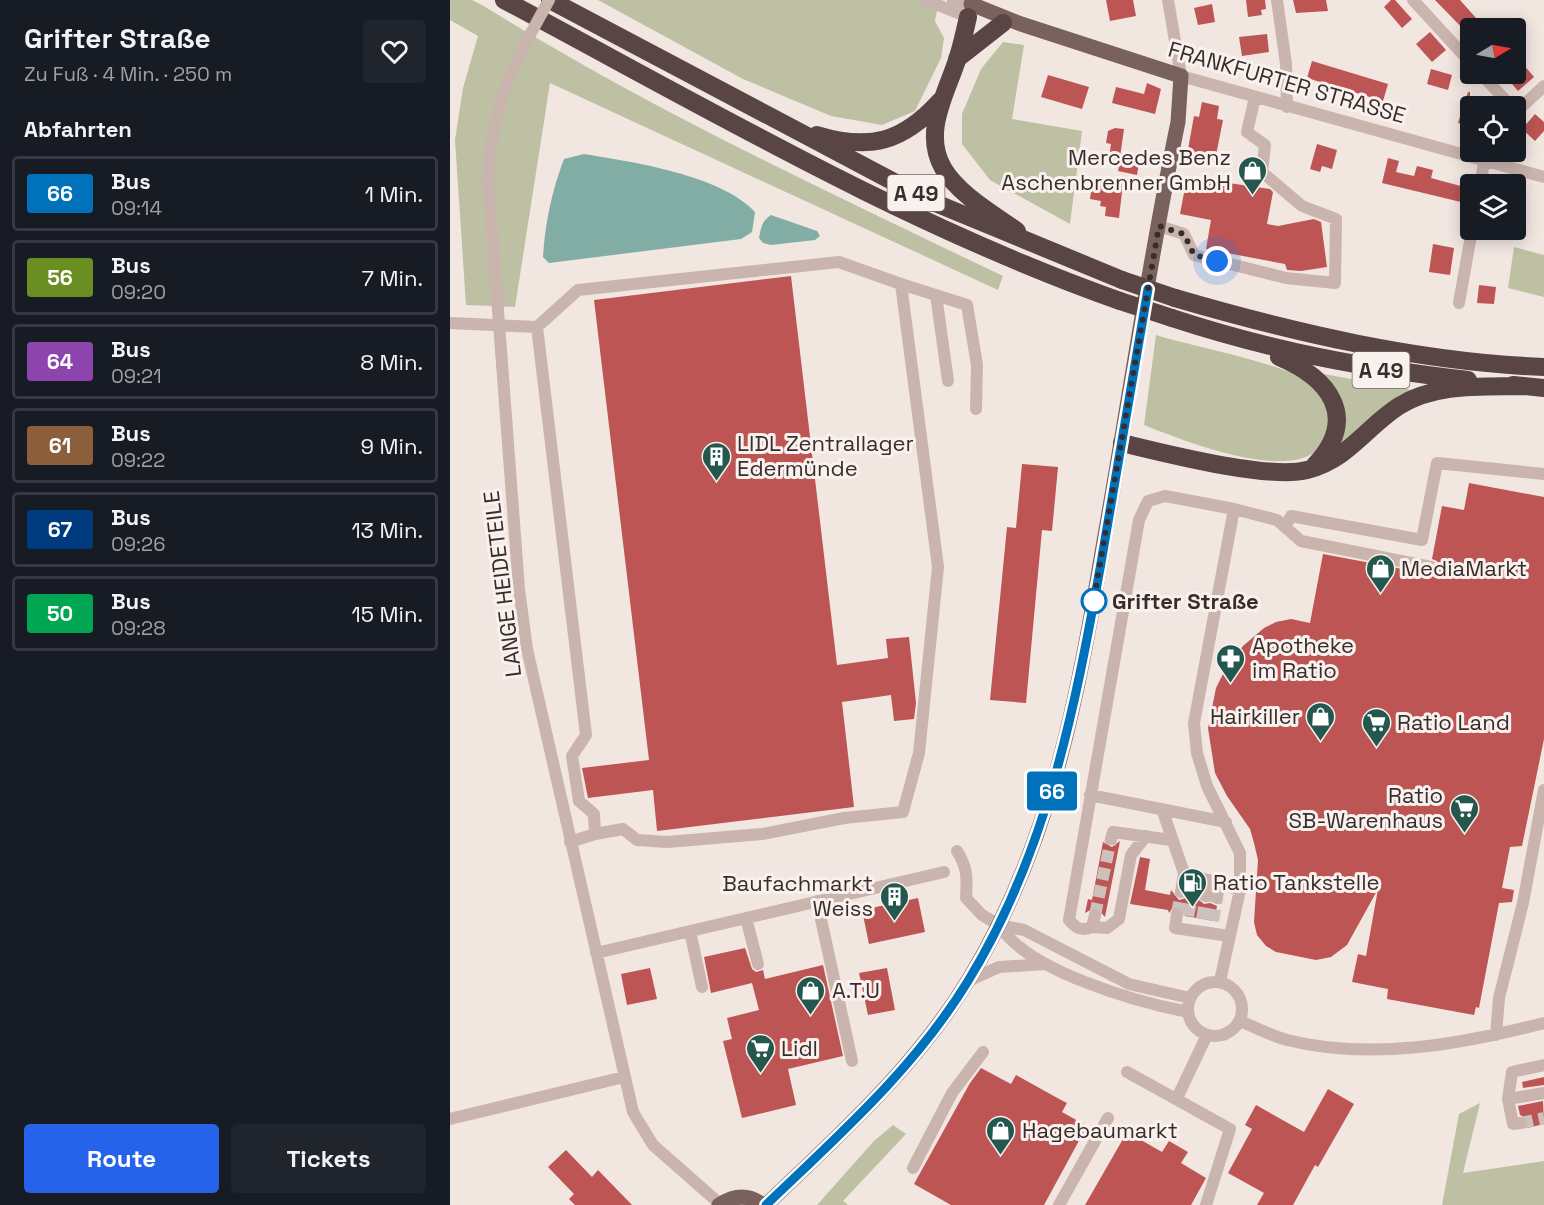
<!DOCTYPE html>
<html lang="de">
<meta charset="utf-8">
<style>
:root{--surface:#171b24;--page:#20242c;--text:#f1f3f6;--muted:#9ea1a6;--line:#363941;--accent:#2563eb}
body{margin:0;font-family:"Space Grotesk",sans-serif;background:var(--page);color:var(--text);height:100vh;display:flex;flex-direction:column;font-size:22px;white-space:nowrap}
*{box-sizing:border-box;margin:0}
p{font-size:20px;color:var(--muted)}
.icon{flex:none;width:33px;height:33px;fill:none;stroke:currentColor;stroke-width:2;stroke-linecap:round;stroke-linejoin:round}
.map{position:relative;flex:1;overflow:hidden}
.details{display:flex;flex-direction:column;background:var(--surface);width:450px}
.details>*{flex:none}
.badge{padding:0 12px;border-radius:4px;font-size:21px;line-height:39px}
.needle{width:39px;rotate:80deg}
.tools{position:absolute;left:1010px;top:18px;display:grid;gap:12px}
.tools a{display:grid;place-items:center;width:66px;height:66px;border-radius:6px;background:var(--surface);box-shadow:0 3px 15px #0003;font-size:30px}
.you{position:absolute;width:30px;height:30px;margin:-15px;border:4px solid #fff;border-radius:50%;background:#1a73e8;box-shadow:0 0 0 9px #1a73e833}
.map>.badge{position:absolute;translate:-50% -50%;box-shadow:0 0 0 3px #fff}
h2{padding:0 24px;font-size:22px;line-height:54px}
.round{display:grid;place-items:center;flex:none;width:63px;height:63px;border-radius:6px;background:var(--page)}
.summary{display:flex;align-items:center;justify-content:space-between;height:102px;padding:0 24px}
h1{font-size:28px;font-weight:700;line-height:45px}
.button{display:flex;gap:12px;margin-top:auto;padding:12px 24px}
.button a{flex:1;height:69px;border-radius:6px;background:var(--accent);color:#fff;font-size:24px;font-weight:700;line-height:69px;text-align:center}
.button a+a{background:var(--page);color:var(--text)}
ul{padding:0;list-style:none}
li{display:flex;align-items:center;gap:18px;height:75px;margin:0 12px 9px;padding:0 12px;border:3px solid var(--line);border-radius:6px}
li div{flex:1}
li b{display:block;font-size:22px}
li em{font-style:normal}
li .badge{min-width:66px;font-weight:700;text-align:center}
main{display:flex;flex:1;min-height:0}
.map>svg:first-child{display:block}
.green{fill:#bdc0a2}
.water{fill:#82ada5}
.building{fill:#bd5555}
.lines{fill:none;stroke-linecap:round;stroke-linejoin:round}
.minor-tunnel{stroke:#cdc1bd;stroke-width:12;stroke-dasharray:12 6;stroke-linecap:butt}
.minor{stroke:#cab4ae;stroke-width:12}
.major{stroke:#79615e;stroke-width:15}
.highway{stroke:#594544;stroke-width:18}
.minor-bridge{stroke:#cab4ae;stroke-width:12}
.highway-bridge{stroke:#594544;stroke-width:18}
.line-casing{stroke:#fff;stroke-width:14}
.line{stroke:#0072bc;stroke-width:9}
.walk{stroke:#392d2c;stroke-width:6;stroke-dasharray:0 10.8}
.stop-dot{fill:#fff;stroke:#0072bc;stroke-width:3}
.labels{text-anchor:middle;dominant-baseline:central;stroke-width:6;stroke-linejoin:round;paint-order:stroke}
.shield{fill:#f9f1ee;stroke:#736866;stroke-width:1.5}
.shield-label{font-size:21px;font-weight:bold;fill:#392d2c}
.street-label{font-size:22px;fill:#392d2c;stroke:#f9f1ee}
.poi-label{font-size:22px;fill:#392d2c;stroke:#f9f1ee;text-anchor:start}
.stop-label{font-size:22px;font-weight:bold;fill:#392d2c;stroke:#f9f1ee;text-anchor:start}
</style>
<main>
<section class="details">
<div class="summary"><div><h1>Grifter Straße</h1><p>Zu Fuß · 4 Min. · 250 m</p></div><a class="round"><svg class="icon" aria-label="heart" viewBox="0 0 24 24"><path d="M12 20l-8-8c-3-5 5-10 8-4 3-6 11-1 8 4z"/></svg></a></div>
<h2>Abfahrten</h2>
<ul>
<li><span class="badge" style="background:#0072bc;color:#fff">66</span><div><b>Bus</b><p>09:14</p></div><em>1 Min.</em></li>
<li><span class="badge" style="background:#6b8e23;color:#fff">56</span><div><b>Bus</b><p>09:20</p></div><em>7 Min.</em></li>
<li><span class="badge" style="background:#8e44ad;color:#fff">64</span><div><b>Bus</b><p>09:21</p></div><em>8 Min.</em></li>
<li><span class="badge" style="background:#8b5e3c;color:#fff">61</span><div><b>Bus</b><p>09:22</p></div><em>9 Min.</em></li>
<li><span class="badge" style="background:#003b80;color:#fff">67</span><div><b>Bus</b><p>09:26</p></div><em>13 Min.</em></li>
<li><span class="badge" style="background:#00a651;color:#fff">50</span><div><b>Bus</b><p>09:28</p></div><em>15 Min.</em></li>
</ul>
<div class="button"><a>Route</a><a>Tickets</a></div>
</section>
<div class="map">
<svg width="1094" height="1205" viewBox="0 0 1094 1205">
<rect width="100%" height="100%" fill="#f2e6e1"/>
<path class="green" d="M0 0H22L32 5C198 108 377 192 553 276L548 290 100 83 65 307 16 305 5 140 13 88 28 36 0 20Z
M148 0H489L485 21 494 38 491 58 465 111 432 125 381 116 293 79Z
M553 42 574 45 562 119 632 131 620 224 540 180 512 144V114L531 69Z
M1064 247 1094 255V297L1058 288Z
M706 335C740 346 843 365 866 386 877 397 880 414 878 428 870 497 729 439 694 425Z
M868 373 968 391 880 458 890 433Z
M1030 1103 1013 1173 1094 1161V1205H992L1009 1114Z
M443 1125 456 1134 393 1201 398 1205H367L424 1141Z"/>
<path class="water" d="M134 154C183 162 271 175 305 212L302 232 291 239 99 263 93 257C95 224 102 190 114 159Z
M321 215 367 231 370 236 365 240 321 245 313 243 309 238C311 227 312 221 321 215Z"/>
<path class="building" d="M656 0H683L686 16 660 21Z
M796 0H815L816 9 811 10 812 15 798 17Z
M843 0H876L878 11 846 13Z
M941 0H945L962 19 952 28 934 7Z
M985 0H1010L1035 28H1020V36Z
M762 4 765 22 748 25 744 8Z
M980 32 996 50 982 62 966 44Z
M817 34 819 52 792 56 789 37Z
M862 61 938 84 933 101 857 78Z
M1072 63 1084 77 1068 91 1056 77 1065 74V69Z
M981 69 1002 75 998 90 977 84Z
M598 75 639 87 632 109 591 97Z
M697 83 711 89 705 114 662 103 666 87 694 94Z
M1018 92H1020V126L1008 123Z
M752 102 769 106 767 119 773 120 765 160 737 155 744 116 749 117Z
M1085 114 1094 122V131L1085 141 1072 129Z
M665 128 674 129 670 157 671 153 690 156 687 175 668 171 670 160 659 158 661 144 656 143 658 131Z
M867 144 887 150 882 169 872 166 870 172 860 169Z
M938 158 949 161 946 172 964 176 967 166 983 170 981 178 1018 188 1015 203 932 183Z
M737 177 820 189 823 192 817 224 828 226 864 219 871 222 877 267 851 271 837 270 835 264 756 249 761 220 730 214Z
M643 178 673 183 669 218 655 216 656 207 650 206 651 201 640 199Z
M983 244 1004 248 1000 275 979 272Z
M341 276 387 665 438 658 436 639 459 637 466 703 464 719 444 721 441 695 392 702 404 807 207 831 203 790 138 798 132 768 199 760 144 300Z
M1029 285 1046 287 1044 304 1027 303Z
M572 464 608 467 602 531 592 530 576 703 540 700 557 527 566 528Z
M1019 483 1094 497V739L1072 846 1060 847 1052 888 1064 890 1062 902 1049 903 1029 1008 1026 1007 1024 1015 937 999 938 989 902 982 908 954 916 956 928 889 897 945 881 957 866 960 826 952 816 946 807 935 804 922 808 860 804 843 800 829 777 796 765 773 758 728 766 688 775 670 793 646 814 628 826 622 841 619 860 623 873 554 984 575 989 568 987 561 982 559 992 506 1014 510Z
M670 841 655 917 646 907 635 913 638 899 642 900 653 842 662 847Z
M690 857 700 859 695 890 720 895 721 890 729 900 736 898 741 902 749 900 754 904 760 903 767 906 764 921 735 916 734 910 729 906 723 907 719 913 718 910 680 904Z
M468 898 475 932 419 944 412 910Z
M295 948 302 969 306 972 313 970 315 979 373 965 393 1056 338 1069 346 1105 292 1118 273 1041 282 1039 277 1018 309 1010 302 983 261 993 254 957Z
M200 968 207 999 177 1005 171 974Z
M437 968 445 1010 418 1015 409 973Z
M531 1068 561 1084 566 1075 611 1100 617 1103 612 1112 637 1126 594 1205H501L464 1184 520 1083Z
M1094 1077V1085L1073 1088 1072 1082Z
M878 1089 904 1104 868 1167 865 1165 843 1205H807L814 1193 778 1173 802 1129 795 1125 806 1105 854 1132Z
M1093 1101 1094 1124 1077 1128 1078 1119 1070 1115 1068 1106Z
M677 1132 712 1152 719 1141 738 1152 731 1163 756 1178 741 1205H635Z
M116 1150 142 1177 148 1170 182 1205H125L119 1199 124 1194 98 1167Z"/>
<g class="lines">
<path class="minor-tunnel" d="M727 914 731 892
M645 915 661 839
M738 916 743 894
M752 919 756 896
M763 921 767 898
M1071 1123 1094 1118"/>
<path class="minor" d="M475 0 518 17 520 10
M503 0 521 4
M718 0 731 76 1094 177
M827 0 836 64 837 107
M963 0 1020 62
M75 44C52 87 40 130 38 178L69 589 77 649 183 1112 203 1145 270 1204
M1031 74 1061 106
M1065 113 1094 86
M1030 184 1036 153
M709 226 734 234 744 255 836 278 885 283 886 219 852 206 812 172 815 145 797 132 805 97
M451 284 517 305 527 365 526 409
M486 295 498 381
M1009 303 1022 230
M0 323 87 327 128 290 389 262 451 284 488 567 469 753 453 812 394 818 312 834 217 842 187 840 173 829 145 834
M87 327 136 735 122 756 129 801 144 814 145 834 120 842
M835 527 841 516 972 540 987 463 1094 474
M640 795 776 822
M712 809 734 873 731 892
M661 839 663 832 721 840
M507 851C518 868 517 879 516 898L532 915 549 925 574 930 679 984 740 998
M734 873 790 890
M743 894 746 877
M756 896 759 880
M767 898 769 884
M367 901 402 1061
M727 914 725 928 779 936
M645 915 642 927C631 931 627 929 619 920L689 520 698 501 715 496 784 509 827 520 851 541 981 567
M296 918 308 964
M549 925C577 971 687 1002 738 1012
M642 927 657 928 669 919 681 855 696 836
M240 931 252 987
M146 953 494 872
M518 981 549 967 595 964
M770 981 790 890V853L757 786 747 753 744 723 784 509
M738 1009a27 27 0 1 1 54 0a27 27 0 1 1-54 0Z
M790 1021C805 1027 821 1036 837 1040 921 1061 1012 1044 1094 1023
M1046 1035 1049 998 1073 903 1094 790
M1094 1065 1062 1072 1058 1099 1094 1093
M677 1072 780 1129 756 1205
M727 1098 757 1035
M1058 1099 1063 1124 1071 1123
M0 1119 174 1077
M463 1168 502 1093 533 1052
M609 1205 658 1118"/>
<path class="major" d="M269 1205C284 1195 299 1194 313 1205
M316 1205C389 1135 466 1067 519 979 602 843 628 695 654 541 679 402 699 261 728 122L731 76 571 24 521 4"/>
<path class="highway" d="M54 0C255 107 455 225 670 301
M100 0 478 200 672 280
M518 17C515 30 512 44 508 57 497 93 472 131 493 168 508 194 543 214 567 231
M507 59 553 23
M367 135C420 151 453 142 490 101
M725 298C845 333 969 362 1094 367
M722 318C823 351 912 368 1018 380
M829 357C879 378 910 417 865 465
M1063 385 1094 388
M672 443C714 453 819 480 857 470 899 459 915 428 949 406 986 383 1032 387 1074 386"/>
<path class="minor-bridge" d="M75 44 99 0"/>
<path class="highway-bridge" d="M672 280 725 298
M670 301 722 318"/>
</g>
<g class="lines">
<defs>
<path id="line" d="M316 1205C389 1135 465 1068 518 981 597 853 625 708 651 563 667 472 682 380 698 289"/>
</defs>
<use href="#line" class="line-casing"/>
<use href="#line" class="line"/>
<path class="walk" d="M644 601 643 604 709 226 734 234 744 255 767 261"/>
</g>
<defs>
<symbol id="shop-pin" viewBox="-11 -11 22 30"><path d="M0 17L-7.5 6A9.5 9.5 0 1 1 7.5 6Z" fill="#24574e" stroke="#f9f1ee"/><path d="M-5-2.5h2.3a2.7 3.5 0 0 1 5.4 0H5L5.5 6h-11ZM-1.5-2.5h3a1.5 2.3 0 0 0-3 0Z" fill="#fff"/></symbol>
<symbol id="building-pin" viewBox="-11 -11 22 30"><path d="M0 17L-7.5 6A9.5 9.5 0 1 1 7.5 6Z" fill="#24574e" stroke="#f9f1ee"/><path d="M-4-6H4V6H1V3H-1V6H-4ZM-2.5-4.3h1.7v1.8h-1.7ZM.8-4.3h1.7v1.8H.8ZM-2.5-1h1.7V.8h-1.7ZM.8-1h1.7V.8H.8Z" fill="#fff"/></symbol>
<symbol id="pharmacy-pin" viewBox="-11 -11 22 30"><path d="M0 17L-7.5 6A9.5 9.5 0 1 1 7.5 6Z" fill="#24574e" stroke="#f9f1ee"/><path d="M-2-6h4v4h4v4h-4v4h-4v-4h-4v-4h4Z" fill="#fff"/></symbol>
<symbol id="supermarket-pin" viewBox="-11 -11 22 30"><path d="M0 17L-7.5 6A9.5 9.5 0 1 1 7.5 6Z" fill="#24574e" stroke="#f9f1ee"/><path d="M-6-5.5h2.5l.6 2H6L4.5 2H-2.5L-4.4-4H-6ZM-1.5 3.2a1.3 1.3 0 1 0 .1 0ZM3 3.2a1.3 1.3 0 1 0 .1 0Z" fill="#fff"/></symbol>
<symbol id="fuel-pin" viewBox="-11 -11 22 30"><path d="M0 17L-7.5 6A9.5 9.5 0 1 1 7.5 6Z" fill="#24574e" stroke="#f9f1ee"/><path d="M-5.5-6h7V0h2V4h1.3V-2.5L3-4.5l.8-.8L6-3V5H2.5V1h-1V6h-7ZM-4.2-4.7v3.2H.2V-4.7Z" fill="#fff"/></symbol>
</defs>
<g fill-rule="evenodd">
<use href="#shop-pin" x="786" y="154" width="33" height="45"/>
<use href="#building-pin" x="250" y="440" width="33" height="45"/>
<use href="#shop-pin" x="914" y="552" width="33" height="45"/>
<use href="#pharmacy-pin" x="764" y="642" width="33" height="45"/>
<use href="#shop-pin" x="854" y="700" width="33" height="45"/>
<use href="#supermarket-pin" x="910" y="706" width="33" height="45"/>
<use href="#supermarket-pin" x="998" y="792" width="33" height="45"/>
<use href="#fuel-pin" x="726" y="866" width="33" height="45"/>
<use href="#building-pin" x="428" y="880" width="33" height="45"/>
<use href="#shop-pin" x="344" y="974" width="33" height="45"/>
<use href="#supermarket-pin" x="294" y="1032" width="33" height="45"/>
<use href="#shop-pin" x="534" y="1114" width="33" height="45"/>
</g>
<circle class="stop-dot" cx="644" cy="601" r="12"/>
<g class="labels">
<g class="shield">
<rect x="437.5" y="175" width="57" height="36" rx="4.5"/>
<rect x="902.5" y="352" width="57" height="36" rx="4.5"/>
</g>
<g class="shield-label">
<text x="466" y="193">A 49</text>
<text x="931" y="370">A 49</text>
</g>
<g class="street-label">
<text transform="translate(837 82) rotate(16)">FRANKFURTER STRASSE</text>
<text transform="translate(52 584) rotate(-97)">LANGE HEIDETEILE</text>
</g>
<g class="poi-label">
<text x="781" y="157" text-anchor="end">Mercedes Benz<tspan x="781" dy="25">Aschenbrenner GmbH</tspan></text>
<text x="287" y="443">LIDL Zentrallager<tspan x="287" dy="25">Edermünde</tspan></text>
<text x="951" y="568">MediaMarkt</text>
<text x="802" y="645">Apotheke<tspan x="802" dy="25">im Ratio</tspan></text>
<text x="850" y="716" text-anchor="end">Hairkiller</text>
<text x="947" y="722">Ratio Land</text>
<text x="993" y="795" text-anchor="end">Ratio<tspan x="993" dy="25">SB-Warenhaus</tspan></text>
<text x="763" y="882">Ratio Tankstelle</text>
<text x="423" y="883" text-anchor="end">Baufachmarkt<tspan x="423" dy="25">Weiss</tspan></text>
<text x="382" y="990">A.T.U</text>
<text x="331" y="1048">Lidl</text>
<text x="572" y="1130">Hagebaumarkt</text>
</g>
<g class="stop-label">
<text x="662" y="601">Grifter Straße</text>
</g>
</g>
</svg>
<div class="tools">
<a><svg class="needle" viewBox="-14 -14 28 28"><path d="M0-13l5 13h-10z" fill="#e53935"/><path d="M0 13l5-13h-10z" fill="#9ea1a6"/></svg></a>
<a><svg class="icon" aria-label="locate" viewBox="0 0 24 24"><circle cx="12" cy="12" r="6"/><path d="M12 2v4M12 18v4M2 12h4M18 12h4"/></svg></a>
<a><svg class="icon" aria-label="layers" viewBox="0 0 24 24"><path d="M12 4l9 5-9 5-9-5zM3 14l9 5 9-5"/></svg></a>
</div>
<div class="you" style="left:767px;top:261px"></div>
<b class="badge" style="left:602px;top:791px;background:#0072bc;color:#fff">66</b>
</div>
</main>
